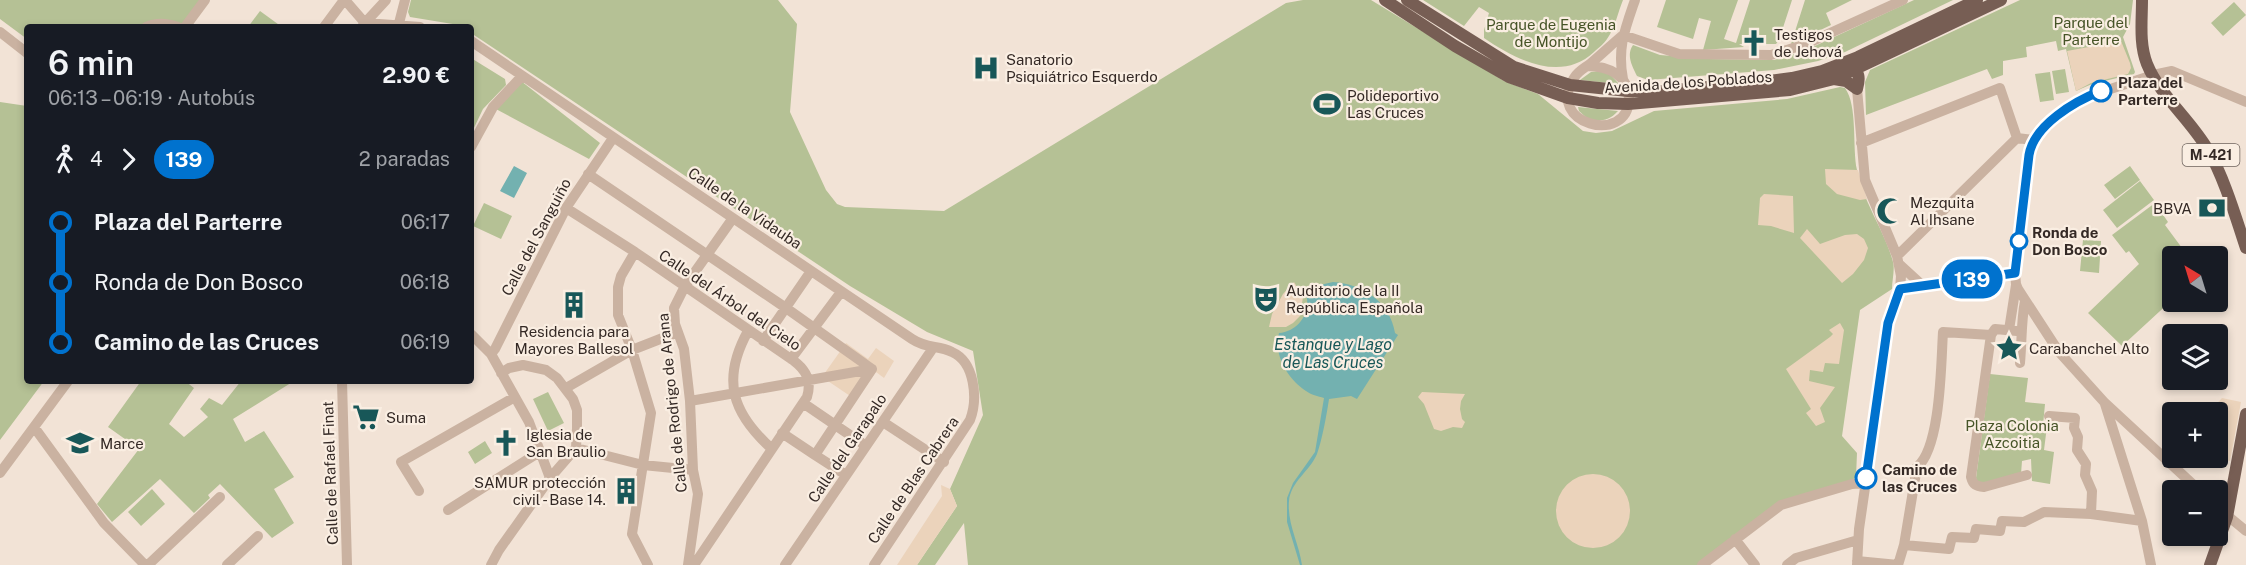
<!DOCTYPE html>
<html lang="es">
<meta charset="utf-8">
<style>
:root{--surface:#171b24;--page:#20242c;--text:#f1f3f6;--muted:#9ea1a6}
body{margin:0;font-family:"Public Sans",sans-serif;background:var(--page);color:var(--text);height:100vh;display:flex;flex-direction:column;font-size:22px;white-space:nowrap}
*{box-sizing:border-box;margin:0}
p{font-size:20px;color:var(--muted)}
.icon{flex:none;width:33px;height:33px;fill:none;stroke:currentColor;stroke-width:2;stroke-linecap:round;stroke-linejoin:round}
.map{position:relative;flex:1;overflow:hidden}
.drawer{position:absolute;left:24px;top:24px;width:450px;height:360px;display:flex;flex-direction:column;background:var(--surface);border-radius:6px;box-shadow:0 3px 9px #0003}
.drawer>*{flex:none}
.badge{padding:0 12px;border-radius:20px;font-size:21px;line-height:39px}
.needle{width:39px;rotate:322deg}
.buttons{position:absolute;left:2162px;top:246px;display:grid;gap:12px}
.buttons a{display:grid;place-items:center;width:66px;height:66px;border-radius:6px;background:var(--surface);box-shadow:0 3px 9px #0003;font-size:30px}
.map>.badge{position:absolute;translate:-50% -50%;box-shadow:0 0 0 3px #fff}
.legs{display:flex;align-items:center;gap:9px;height:66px;padding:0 24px;font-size:20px}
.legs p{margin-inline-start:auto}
.headline{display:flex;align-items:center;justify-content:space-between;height:102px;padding:0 24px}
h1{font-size:33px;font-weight:600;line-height:45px}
ul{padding:0 24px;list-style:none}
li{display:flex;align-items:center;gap:21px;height:60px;font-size:22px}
li i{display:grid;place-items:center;width:9px;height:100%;margin:0 8px;background:currentColor}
li i::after{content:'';width:15px;height:15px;margin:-8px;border:4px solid;border-radius:50%;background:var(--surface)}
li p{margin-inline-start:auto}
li:first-child i{background:linear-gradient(#0000 50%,currentColor 0)}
li:last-child i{background:linear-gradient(currentColor 50%,#0000 0)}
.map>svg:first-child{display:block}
.green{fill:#b5c195}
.plaza{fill:#ebd3bb}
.water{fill:#73b1b0}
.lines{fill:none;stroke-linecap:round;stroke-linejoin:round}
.minor{stroke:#cab2a1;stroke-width:10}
.major{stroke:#775e54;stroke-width:12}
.line-1-casing{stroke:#fff;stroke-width:14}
.line-1{stroke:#0072ce;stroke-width:9}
.stop-1-dot{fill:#fff;stroke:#0072ce;stroke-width:3}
.labels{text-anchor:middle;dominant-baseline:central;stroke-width:4.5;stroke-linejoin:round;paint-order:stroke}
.shield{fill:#faeee2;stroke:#6f645e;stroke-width:1.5}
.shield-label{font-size:14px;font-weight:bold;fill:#342925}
.park-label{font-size:15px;fill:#465427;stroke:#faeee2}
.poi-label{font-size:15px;fill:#342925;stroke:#faeee2;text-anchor:start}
.street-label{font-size:15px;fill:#342925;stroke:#faeee2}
.stop-label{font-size:15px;font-weight:bold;fill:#342925;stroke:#faeee2;text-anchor:start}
.water-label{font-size:16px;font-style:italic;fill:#185758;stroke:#faeee2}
</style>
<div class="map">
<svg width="2246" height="565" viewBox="0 0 2246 565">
<rect width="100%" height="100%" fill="#f2e3d6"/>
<path class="green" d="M0 0H205L185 27H27V39L0 19Z
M411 0H778L797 24 790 112 826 190 837 204 845 207 944 211 1286 3 1303 0H1371L1504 81 1538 94 1583 131 1596 133 1612 131 1654 111 1787 99 1840 87 1845 88C1858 106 1852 148 1857 170 1863 202 1885 231 1893 262 1895 269 1892 281 1892 289L1860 310 1842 436 1857 453 1856 477 1850 482 1781 501 1697 565H968L964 523 935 565H917L957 506 950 489 983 415 973 351 927 332 850 286 471 33V27L410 17 408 12Z
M1423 0H1623C1618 12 1615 28 1607 39 1604 44 1598 48 1594 52 1561 83 1516 60 1484 38V30L1489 13 1479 7 1464 26Z
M1666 0H1738L1724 39 1736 43 1750 0H1792L1779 40 1776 44H1739L1744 47 1703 50 1711 21 1699 18 1693 39 1657 27Z
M1805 0H1852L1826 13 1831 25 1791 44Z
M1914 0H1953L1845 52 1818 61 1774 70 1648 80 1637 76C1632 66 1626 55 1633 45L1660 55 1708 59 1774 60 1804 51Z
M2020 0H2133L2130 24 2123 37 2135 72 2134 74 2092 84 2076 91 2066 49 2058 51 2056 41 2026 47 2027 57 2003 61V75L1992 79 1987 69 1866 115 1865 82 1870 70Z
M2234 2 2246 15 2223 36 2211 23Z
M260 11 282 27H248Z
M471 58 505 79 506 85 483 109 471 134Z
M2065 69 2069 92 2056 94 2052 71Z
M1599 71 1608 72 1619 84 1580 80 1591 72Z
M2050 72 2054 100 2040 102 2035 74Z
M521 81 600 143 589 159 494 108Z
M0 102 27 106V381H44L0 440Z
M1578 107 1618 111C1609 121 1602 121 1589 120L1579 111Z
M2130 166 2140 180 2115 199 2104 185Z
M2140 181 2154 200 2117 228 2103 210Z
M484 203 512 216 501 239 473 226Z
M2155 203 2168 222 2165 225 2182 248 2179 250 2184 256H2172V300L2122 346 2088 313 2139 264 2129 251 2126 253 2112 235Z
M2083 240 2101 241 2099 273 2080 271Z
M1990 374 2028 378 2025 402 2045 404 2043 425 2047 426 2044 450 2054 452 2050 484 2032 481 2031 459 2022 461 2021 474 1983 483 1977 481 1976 478Z
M141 381H185L194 388 169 424 184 437 208 417 200 409 209 398 222 405 241 381H294L233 419 245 442 264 431 294 477 274 489 294 523 272 538 220 484 208 495 210 498 194 513 160 479 112 522 97 504 139 449 108 427Z
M548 392 564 423 548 431 533 399Z
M485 441 492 453 475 464 468 452Z
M152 489 165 504 141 526 128 512Z"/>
<path class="plaza" d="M2121 41 2130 63 2131 68 2128 74 2091 83 2076 91 2067 51Z
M1825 169 1858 170 1867 199 1860 200 1837 194 1826 184Z
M1764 194 1793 196 1794 233 1771 226 1758 225 1760 198Z
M1807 229 1820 244 1845 235 1857 234 1864 239 1868 248 1864 260 1853 274 1842 283 1800 238Z
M1294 282 1303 297 1300 316 1293 323 1286 327H1269L1272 314 1283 294Z
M1840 323 1844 330 1839 364 1825 363 1823 372 1810 370 1809 381 1835 387 1820 408 1825 422 1816 426 1806 413 1811 409 1786 369 1830 337 1833 334 1829 330Z
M846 343 868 359 876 348 894 361 884 378 876 372 856 400 822 377Z
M1422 392 1465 394 1461 401 1460 409 1462 419 1465 422 1462 428 1453 427 1441 431 1434 429 1424 404 1418 397Z
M2222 398 2241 402 2230 461 2215 458H2217V412H2209Z
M1556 511a37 37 0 1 1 74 0a37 37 0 1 1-74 0Z
M941 485 950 489 957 506 917 565H897L942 496Z"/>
<path class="water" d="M514 166 527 173 514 198 500 191Z
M1333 282C1363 284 1390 302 1395 333L1398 335 1357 399 1351 396 1329 399C1327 413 1322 441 1317 454 1310 471 1291 481 1289 501 1287 524 1299 543 1302 565H1300L1287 522V498L1293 483 1315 452 1324 398C1318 396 1311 395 1306 391 1288 379 1273 355 1279 333 1299 331 1313 311 1305 292L1311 287Z"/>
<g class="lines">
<path class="minor" d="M345 0 365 23
M365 23 420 27
M363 25 386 0
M146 27C157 22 167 23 178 27
M185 27 205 0
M324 27 344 0
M398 27 405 0
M0 32 27 53
M1623 35 1679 54 1771 55 1806 44 1903 0
M471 41 912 339C927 349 938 345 952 352 975 362 978 399 970 420L874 565
M1587 66C1608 66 1629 75 1629 99 1628 146 1544 124 1574 78 1578 71 1585 68 1591 63 1602 54 1612 44 1623 35
M1623 79C1617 48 1625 29 1635 0
M1861 143 2000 88 2017 138 2033 140
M471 147 493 107 522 76
M588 174 786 308 872 369
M566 208 635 252 794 361C806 370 812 381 807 397L694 565
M635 252 621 276 618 287V315L632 350 651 413 632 534 648 565
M1897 256 2017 138
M1899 264 1923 286
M1900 289 2015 273
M2009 330 2016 285
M748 331C721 380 732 413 772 449
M471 334 491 354 515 397 529 422 550 478
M1991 335 1995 329 2017 331
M763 341 811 271
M491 354 495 349 566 208 613 138
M791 359 841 292
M2020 363C2022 341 2021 322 2025 301
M342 381 347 565
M566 388 632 350 678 332
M690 401 872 369
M803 403 866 446
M2105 404 2142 521 2151 565
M2049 416 2075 418 2074 428 2078 437 2077 450 2086 464 2085 475 2092 491 2091 514
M883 422 944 462
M34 427 104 523 145 565
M782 433 815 455 872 369
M576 448 643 465 693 470
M815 455 846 475
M0 473 68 381
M2199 490 2105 403 2059 352 2018 289 2016 284 2015 273 2029 155 2033 140 2069 106 2080 99 2153 75 2172 71 2246 102
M419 491 401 462 515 397
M2217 507 2246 531
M448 510 541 451
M1735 539 1755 565
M1904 545 1917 467C1941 448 1941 362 1943 332L1991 335 1971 477C1973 485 1976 486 1984 487L2027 475
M1857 561 1898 565 1904 545 1949 549 1952 537 1974 538 1976 529 2000 531 2002 521 2024 522 2044 512 2091 514 2142 521
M148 565 220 497
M227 565 258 536
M491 565 499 550 550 478 576 448 577 428V410L573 399 557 378 546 370 523 365 509 368 501 373
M688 565 698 494 693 470 690 401 684 349 675 324 674 308 685 286 733 218
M785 565 933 348
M1702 565 1781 505 1852 484 1865 483
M1787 565 1796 558 1858 540
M1857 565 1859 529 1889 323 1900 289 1901 276 1897 256 1865 180 1857 89"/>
<path class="major" d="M1385 0 1455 46 1509 77 1568 98 1598 103 1628 104 1790 90 1834 79 2001 0
M1407 0 1514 67 1570 85 1628 91H1663L1762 82 1792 78 1822 71 1858 57 1977 0
M2142 0C2142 21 2139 44 2147 64 2160 96 2191 120 2208 150 2224 177 2236 218 2246 248
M1834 79 1846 81 1857 89C1860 78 1860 71 1849 66
M2210 565 2227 517 2246 414"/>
</g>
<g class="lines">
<defs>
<path id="line-1" d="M1866 478 1888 323 1900 289 2015 273 2029 155C2034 125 2075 101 2101 91"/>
</defs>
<use href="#line-1" class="line-1-casing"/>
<use href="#line-1" class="line-1"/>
</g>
<defs>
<symbol id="church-bare" viewBox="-9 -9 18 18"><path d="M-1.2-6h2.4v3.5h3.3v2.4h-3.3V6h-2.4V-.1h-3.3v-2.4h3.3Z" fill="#185758" stroke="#faeee2" stroke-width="2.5" paint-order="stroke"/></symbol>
<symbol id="hospital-bare" viewBox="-9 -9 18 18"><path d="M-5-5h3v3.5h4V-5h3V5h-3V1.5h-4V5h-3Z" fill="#185758" stroke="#faeee2" stroke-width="2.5" paint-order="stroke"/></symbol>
<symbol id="stadium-bare" viewBox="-9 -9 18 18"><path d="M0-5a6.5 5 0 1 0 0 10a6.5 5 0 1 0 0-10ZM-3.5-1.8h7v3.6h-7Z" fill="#185758" stroke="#faeee2" stroke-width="2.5" paint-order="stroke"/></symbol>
<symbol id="bank-bare" viewBox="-9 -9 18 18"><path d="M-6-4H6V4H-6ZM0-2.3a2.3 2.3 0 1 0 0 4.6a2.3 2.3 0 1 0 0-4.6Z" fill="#185758" stroke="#faeee2" stroke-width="2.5" paint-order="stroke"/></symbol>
<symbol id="mosque-bare" viewBox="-9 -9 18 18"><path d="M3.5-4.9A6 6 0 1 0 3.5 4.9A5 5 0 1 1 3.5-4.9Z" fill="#185758" stroke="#faeee2" stroke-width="2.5" paint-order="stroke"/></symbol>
<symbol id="theatre-bare" viewBox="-9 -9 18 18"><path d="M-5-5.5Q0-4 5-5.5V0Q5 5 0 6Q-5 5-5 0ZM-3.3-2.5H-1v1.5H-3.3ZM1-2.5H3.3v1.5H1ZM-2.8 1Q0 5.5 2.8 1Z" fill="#185758" stroke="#faeee2" stroke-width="2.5" paint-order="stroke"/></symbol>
<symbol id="building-bare" viewBox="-9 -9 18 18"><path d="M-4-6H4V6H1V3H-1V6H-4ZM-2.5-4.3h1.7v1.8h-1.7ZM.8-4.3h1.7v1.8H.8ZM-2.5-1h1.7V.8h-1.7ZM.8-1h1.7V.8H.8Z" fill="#185758" stroke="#faeee2" stroke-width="2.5" paint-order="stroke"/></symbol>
<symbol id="sight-bare" viewBox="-9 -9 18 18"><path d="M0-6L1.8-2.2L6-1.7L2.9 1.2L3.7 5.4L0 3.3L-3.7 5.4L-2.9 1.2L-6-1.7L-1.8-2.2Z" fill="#185758" stroke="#faeee2" stroke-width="2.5" paint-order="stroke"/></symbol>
<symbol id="supermarket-bare" viewBox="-9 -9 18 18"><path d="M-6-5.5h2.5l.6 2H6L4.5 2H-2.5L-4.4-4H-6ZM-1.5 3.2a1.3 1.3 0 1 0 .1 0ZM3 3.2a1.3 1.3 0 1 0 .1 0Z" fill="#185758" stroke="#faeee2" stroke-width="2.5" paint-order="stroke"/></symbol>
<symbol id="school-bare" viewBox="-9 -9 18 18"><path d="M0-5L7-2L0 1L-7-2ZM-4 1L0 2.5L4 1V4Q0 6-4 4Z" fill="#185758" stroke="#faeee2" stroke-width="2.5" paint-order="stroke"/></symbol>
</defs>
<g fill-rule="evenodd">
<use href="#church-bare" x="1735" y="24" width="38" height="38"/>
<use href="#hospital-bare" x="967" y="49" width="38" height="38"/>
<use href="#stadium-bare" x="1308" y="85" width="38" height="38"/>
<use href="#bank-bare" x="2193" y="189" width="38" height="38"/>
<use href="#mosque-bare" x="1871" y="192" width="38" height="38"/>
<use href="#theatre-bare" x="1247" y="280" width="38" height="38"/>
<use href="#building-bare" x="555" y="286" width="38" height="38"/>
<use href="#sight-bare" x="1990" y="329" width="38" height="38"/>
<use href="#supermarket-bare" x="347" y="398" width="38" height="38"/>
<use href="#school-bare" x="61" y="424" width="38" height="38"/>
<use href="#church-bare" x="487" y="424" width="38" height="38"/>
<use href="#building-bare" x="607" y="472" width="38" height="38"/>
</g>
<g class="stop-1-dot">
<circle cx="2101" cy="91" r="10"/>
<circle cx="2019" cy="241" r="8"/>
<circle cx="1866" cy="478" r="10"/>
</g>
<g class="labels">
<rect class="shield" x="2182.5" y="144" width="57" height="22" rx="4.5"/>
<g class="shield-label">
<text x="2211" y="155">M-421</text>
</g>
<g class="park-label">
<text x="2091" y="22">Parque del<tspan x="2091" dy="17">Parterre</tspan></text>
<text x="1551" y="24">Parque de Eugenia<tspan x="1551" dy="17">de Montijo</tspan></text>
<text x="2012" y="425">Plaza Colonia<tspan x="2012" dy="17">Azcoitia</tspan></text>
</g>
<g class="poi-label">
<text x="1774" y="34">Testigos<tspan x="1774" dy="17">de Jehová</tspan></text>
<text x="1006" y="59">Sanatorio<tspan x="1006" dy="17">Psiquiátrico Esquerdo</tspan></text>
<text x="1347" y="95">Polideportivo<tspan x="1347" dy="17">Las Cruces</tspan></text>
<text x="1910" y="202">Mezquita<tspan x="1910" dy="17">Al Ihsane</tspan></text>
<text x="2192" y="208" text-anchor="end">BBVA</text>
<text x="1286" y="290">Auditorio de la II<tspan x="1286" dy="17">República Española</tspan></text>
<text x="574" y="331" text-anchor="middle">Residencia para<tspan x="574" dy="17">Mayores Ballesol</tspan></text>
<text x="2029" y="348">Carabanchel Alto</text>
<text x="386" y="417">Suma</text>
<text x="526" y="434">Iglesia de<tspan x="526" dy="17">San Braulio</tspan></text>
<text x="100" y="443">Marce</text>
<text x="606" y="482" text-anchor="end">SAMUR protección<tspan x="606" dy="17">civil - Base 14.</tspan></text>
</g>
<g class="street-label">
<text transform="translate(1688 82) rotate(-4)">Avenida de los Poblados</text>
<text transform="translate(745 208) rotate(34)">Calle de la Vidauba</text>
<text transform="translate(536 237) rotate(-62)">Calle del Sanguiño</text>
<text transform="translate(730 300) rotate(34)">Calle del Árbol del Cielo</text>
<text transform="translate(672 403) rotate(-96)">Calle de Rodrigo de Arana</text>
<text transform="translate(847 448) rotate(-56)">Calle del Garapalo</text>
<text transform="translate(330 473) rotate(-92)">Calle de Rafael Finat</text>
<text transform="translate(913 480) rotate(-56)">Calle de Blas Cabrera</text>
</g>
<g class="stop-label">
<text x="2118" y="82">Plaza del<tspan x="2118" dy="17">Parterre</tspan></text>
<text x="2032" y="232">Ronda de<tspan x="2032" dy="17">Don Bosco</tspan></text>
<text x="1882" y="469">Camino de<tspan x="1882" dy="17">las Cruces</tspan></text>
</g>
<g class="water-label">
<text x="1333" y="344">Estanque y Lago<tspan x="1333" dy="18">de Las Cruces</tspan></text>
</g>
</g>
</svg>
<div class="buttons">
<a><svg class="needle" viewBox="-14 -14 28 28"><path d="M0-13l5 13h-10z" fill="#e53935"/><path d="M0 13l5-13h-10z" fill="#9ea1a6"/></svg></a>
<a><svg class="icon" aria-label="layers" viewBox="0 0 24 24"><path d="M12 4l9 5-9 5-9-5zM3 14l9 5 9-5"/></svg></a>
<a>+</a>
<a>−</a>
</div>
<b class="badge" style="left:1972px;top:279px;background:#0072ce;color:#fff">139</b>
<section class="drawer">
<div class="headline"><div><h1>6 min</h1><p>06:13 – 06:19 · Autobús</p></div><b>2.90 €</b></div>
<div class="legs"><svg class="icon" aria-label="walk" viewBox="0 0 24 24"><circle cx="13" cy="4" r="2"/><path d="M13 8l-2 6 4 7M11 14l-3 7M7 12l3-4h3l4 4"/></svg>4<svg class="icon" aria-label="forward" viewBox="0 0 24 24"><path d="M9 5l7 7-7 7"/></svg><b class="badge" style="background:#0072ce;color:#fff">139</b><p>2 paradas</p></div>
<ul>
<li><i style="color:#0072ce"></i><b>Plaza del Parterre</b><p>06:17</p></li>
<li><i style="color:#0072ce"></i><span>Ronda de Don Bosco</span><p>06:18</p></li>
<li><i style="color:#0072ce"></i><b>Camino de las Cruces</b><p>06:19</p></li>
</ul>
</section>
</div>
